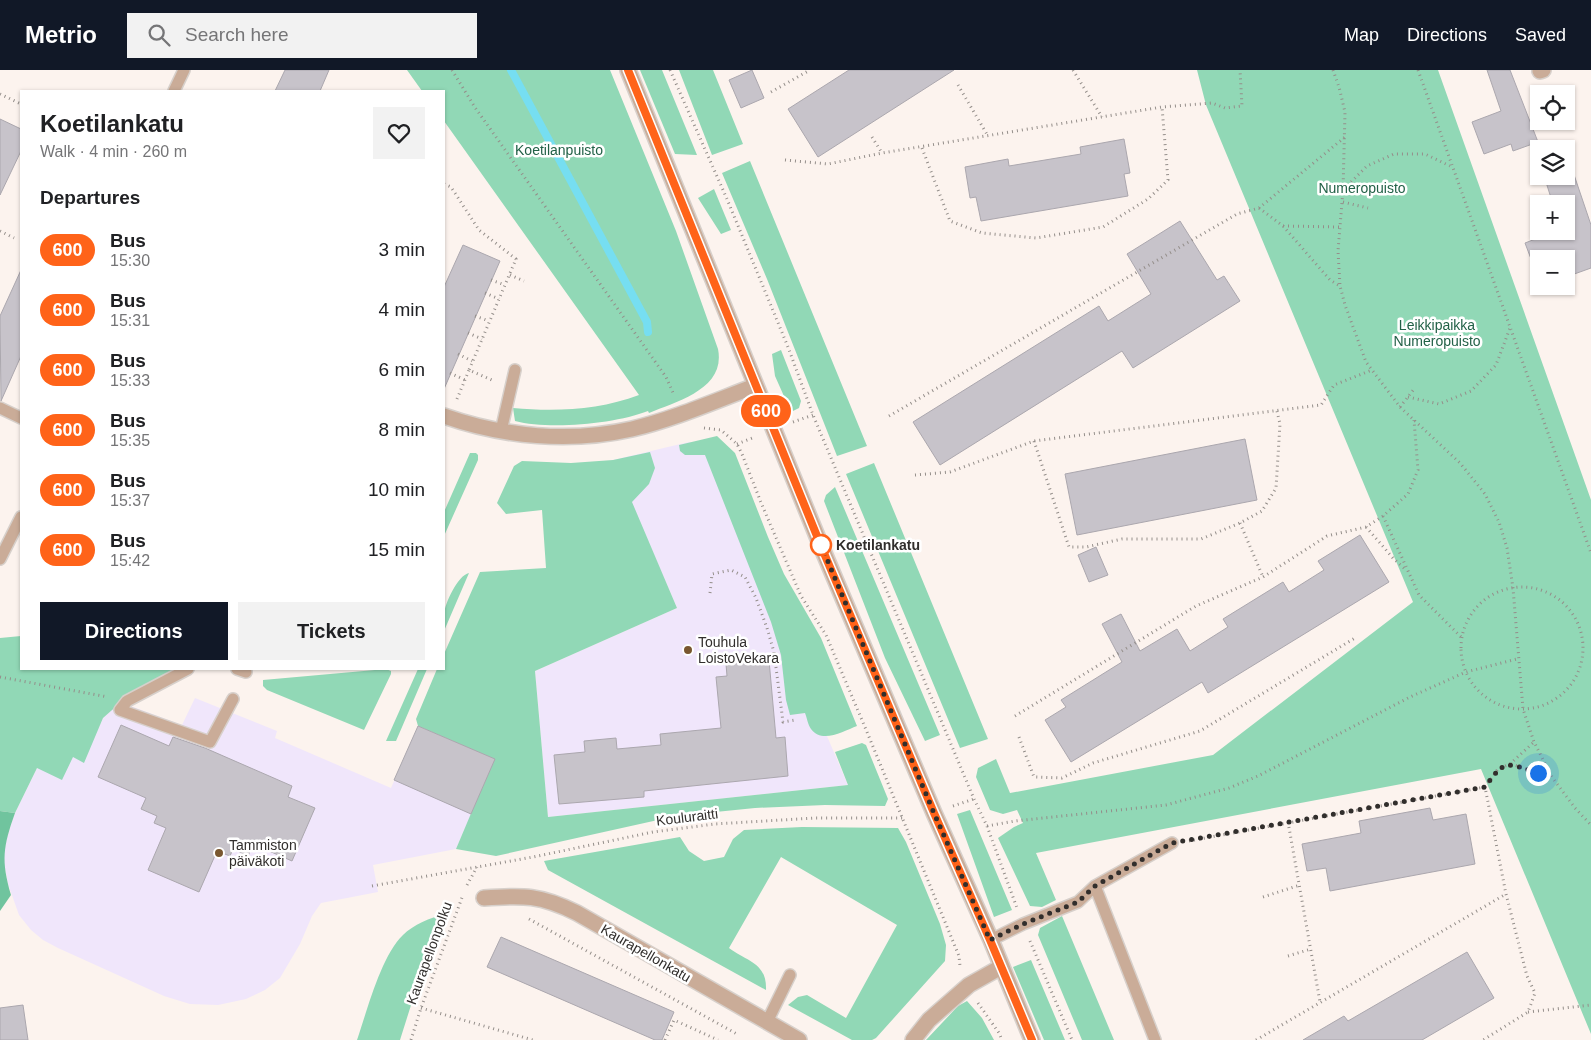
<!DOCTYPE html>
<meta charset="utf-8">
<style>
:root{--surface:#fff;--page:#f2f2f2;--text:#202124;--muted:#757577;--accent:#111827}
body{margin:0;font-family:Helvetica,sans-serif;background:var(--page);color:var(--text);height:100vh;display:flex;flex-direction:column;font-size:19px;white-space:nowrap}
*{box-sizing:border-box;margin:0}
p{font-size:16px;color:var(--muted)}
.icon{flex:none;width:28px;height:28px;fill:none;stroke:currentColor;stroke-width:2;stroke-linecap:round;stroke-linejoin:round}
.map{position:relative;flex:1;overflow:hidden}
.drawer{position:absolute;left:20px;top:20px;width:425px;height:580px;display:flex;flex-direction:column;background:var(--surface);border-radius:0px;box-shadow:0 1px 4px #0004}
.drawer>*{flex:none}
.badge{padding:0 10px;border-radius:16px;font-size:18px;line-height:32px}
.controls{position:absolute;left:1530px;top:15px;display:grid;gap:10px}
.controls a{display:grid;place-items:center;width:45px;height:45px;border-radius:0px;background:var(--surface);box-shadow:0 1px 4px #0004;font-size:25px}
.you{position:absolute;width:25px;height:25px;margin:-12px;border:4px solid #fff;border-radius:50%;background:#1a73e8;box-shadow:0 0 0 8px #1a73e833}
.map>.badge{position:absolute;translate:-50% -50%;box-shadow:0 0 0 2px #fff}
h2{padding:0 20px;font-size:19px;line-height:45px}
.round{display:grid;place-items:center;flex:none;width:52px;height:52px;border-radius:0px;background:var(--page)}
.summary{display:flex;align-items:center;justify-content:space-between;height:85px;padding:0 20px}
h1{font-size:24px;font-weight:600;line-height:38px}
.cta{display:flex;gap:10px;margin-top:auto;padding:10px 20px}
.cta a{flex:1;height:58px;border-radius:0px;background:var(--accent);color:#fff;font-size:20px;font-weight:600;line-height:58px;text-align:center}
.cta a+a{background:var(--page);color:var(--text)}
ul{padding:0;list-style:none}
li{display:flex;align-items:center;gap:15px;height:60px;padding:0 20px}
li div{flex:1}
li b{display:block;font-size:19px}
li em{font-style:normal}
li .badge{min-width:55px;font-weight:700;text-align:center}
header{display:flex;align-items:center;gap:30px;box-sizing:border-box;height:70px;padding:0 25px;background:var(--accent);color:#fff}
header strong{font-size:24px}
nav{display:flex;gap:28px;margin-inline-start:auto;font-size:18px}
.search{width:350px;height:45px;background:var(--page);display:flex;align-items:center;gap:12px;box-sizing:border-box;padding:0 18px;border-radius:0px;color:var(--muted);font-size:19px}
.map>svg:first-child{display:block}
.education{fill:#f0e6fb}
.green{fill:#91d8b6}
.forest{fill:#70c49e}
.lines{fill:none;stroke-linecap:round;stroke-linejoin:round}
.stream{stroke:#76def1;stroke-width:8}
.building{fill:#c7c3ca;stroke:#aba7ae}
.service-casing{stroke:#d7d0cb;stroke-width:14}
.minor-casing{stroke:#d7d0cb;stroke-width:18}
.tertiary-casing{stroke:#d7d0cb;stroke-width:18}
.path{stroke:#948e8a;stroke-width:3;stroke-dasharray:1 4;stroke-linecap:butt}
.service{stroke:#caac98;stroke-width:11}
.minor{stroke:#caac98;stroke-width:15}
.tertiary{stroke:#caac98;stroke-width:15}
.line-casing{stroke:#fff;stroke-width:11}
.line{stroke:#ff6319;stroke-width:8}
.walk{stroke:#312e2c;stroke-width:5;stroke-dasharray:0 9}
.stop-dot{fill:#fff;stroke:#ff6319;stroke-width:2.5}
.poi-dot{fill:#79572f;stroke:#fff;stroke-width:2}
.labels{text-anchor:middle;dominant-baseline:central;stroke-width:5;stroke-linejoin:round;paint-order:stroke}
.park-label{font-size:14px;fill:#226147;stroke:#fff}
.stop-label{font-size:14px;font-weight:bold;fill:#312e2c;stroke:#fff;text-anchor:start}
.poi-label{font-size:14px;fill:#312e2c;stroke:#fff;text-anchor:start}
.street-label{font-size:14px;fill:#312e2c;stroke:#fff}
</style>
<header>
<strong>Metrio</strong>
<div class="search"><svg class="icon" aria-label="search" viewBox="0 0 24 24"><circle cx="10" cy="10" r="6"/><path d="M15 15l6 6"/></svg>Search here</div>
<nav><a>Map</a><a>Directions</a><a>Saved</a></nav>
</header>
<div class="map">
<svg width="1591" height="970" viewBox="0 0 1591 970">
<rect width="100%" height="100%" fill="#fcf3ee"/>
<path class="education" d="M689 372 702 375 848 715 548 747 535 601 677 538 613 390Z
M195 628 277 661 275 668 391 718 418 656 495 689 456 779 373 795 378 822 321 833 312 846 300 874 280 908 265 920 246 929 218 935 190 934 164 926 58 878 43 870 31 860 19 845 8 814 3 788 7 767 15 743 37 698 73 687 99 657 103 648 120 632 182 655Z"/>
<path class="green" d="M407 0H610L676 161 718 279C726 319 677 331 649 343L648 341C615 354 549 360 515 351L513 338C556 342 599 340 639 325L444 51V21H422Z
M640 0H662L697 85 675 84Z
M679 0H713L743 74 712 85Z
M1197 0H1438L1591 430V964L1481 699 1036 783 1056 830 1042 837 1030 836 998 768 1014 757 1023 753 1017 740 1003 744 990 740 976 707 978 698 996 689 1010 723 1213 685 1413 532 1206 35Z
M750 91 867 376 837 386 767 209 722 103Z
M714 119 731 160 721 164 698 128Z
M781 280 801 331 799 338 791 342 775 306 772 284Z
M717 366 735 383 768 467 784 504 821 568 857 656C844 661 822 674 811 659 808 655 807 648 805 643L790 645 786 630 781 585 771 552 705 385H685L680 381 679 375Z
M650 382 655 398 649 414 632 432 677 538 535 601 548 747 848 715 835 682 862 673 866 675 888 729 885 736 825 735 755 738 676 746 496 786 456 779 494 689 418 656 416 649 437 599H444V584L480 502 546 498 542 440 506 444 497 433 514 396 522 391 571 393 613 390Z
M470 383H476L478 385V390L444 466V442Z
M874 393 988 669 960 678 846 404Z
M835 417 940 665 925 671 885 588 824 431 826 425Z
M469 503 444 561C444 555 443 549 444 544 445 533 458 505 469 503Z
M21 566V599H177L120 633 103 648 84 693 73 687 62 710 37 698 15 743 0 741V568Z
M386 599 391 601V604L364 660 267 620 263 616V610Z
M418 599H427L396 671H386Z
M970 740 1012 840 994 847 957 744Z
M802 757 898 758 906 772 940 854 946 875 945 891 876 968 872 970H852L788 935 798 927 807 925 846 948 897 855 781 787 729 878C748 892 767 893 766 920L548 800 544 791 680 767 689 781 704 791 724 787 733 769 744 760Z
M444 845 412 932 400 970H357C367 941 381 886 403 865 413 855 431 847 444 845Z
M1062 846 1114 970H1082L1038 865 1040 858Z
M1031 890 1065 970H1044L1013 897Z
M967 931 982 948 994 970H926L958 936Z"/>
<path class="forest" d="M0 741 15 743C3 777 1 790 11 825L0 841Z"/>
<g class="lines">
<path class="stream" d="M511 0 647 252 648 262"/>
</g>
<path class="building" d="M285 0H329L320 21H275Z
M752 0 764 28 741 38 729 10Z
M849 0H954L818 87 788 39Z
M1487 0H1510L1538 72 1513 81 1511 74 1484 84 1472 52 1501 41Z
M0 49 21 59V81L0 125Z
M1124 69 1130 103 1124 104 1128 126 981 151 976 127 970 128 965 97 1008 89 1009 96 1081 84 1080 77Z
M1567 84 1591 155V198L1566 207V189H1539V210L1525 173 1556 161H1566V134H1553L1544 106H1566Z
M1180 151 1217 210 1224 206 1240 231 1133 298 1122 281 940 395 913 352 1099 236 1108 251 1151 224 1127 184Z
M463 175 500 191 444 319V217Z
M21 200V286L1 331 0 246Z
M1245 369 1257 430 1077 465 1065 404Z
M1360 465 1389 512 1208 623 1202 612 1071 692 1045 650 1066 637 1061 630 1122 592 1102 554 1121 544 1140 581 1177 559 1190 581 1228 557 1223 549 1283 512 1289 522 1324 500 1318 491Z
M1096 477 1108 505 1089 512 1078 485Z
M769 590 776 668 785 667 788 706 644 721V727L559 734 554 685 585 682 584 671 616 668 617 679 661 675 660 664 721 658 716 607 727 606 726 594Z
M121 655 169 676 173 667 205 678 292 716 288 727 315 738 292 791 253 774 248 786 233 779 230 786 217 781 199 822 148 800 166 758 154 753 157 746 141 739 146 728 98 707Z
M418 656 495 689 471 744 394 710Z
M1430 738 1433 750 1466 744 1475 794 1330 821 1326 798 1307 801 1302 774 1361 763 1359 751Z
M501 867 674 942 662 970H655L487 897Z
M1467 882 1494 928 1422 970H1303L1344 946 1348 951Z
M23 935 28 970H0V938Z"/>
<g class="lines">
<defs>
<path id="service" d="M174 21 184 0
M0 338 21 348
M501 361 515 300
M0 489 21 447
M188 599 127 631 120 640 210 672 233 629
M237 599 246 602
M1095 816 1155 970
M991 870 1023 854 1078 832 1095 816 1172 773
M767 952 790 905"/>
<path id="minor" d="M1540 1 1543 0
M444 346C504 367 570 373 632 359 674 349 715 331 755 316
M484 828C523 825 541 825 577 843L799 970
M913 970 929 950 969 915 1001 897"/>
<path id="tertiary" d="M628 0 821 476 934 743 991 870 1032 970"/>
</defs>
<use href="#service" class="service-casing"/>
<use href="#minor" class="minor-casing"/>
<use href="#tertiary" class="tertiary-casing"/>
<path class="path" d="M452 0 474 36 666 307 674 325
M670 0 727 129 788 277 813 345 974 729 987 756 1017 838
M1073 0 1102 47
M1333 0 1339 17 1345 42 1343 120 1338 181 1340 216 1345 235 1366 292 1400 337 1460 393 1485 424 1499 452 1507 478 1513 518 1523 639 1534 672 1552 707 1575 738 1591 755
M1418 0 1591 483
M958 15 988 66
M771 22 810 0
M0 24 21 34
M872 67 882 83
M922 78 950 151 982 163 1036 168 1103 157 1148 129 1168 110 1162 37
M785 90 828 94 882 83 1162 37 1212 33 1225 38 1242 36 1240 0
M444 114 451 117 479 160 516 189 469 300 494 311
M1344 119 1367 96 1394 84H1425L1450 96
M1343 132 1368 138
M1259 138 1283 156 1330 210 1340 216
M1283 156 1340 157
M0 161 14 168
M510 205 524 211
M491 210 505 215
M485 223 499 229
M475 246 489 251
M468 263 482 269
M458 284 472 291
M450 303 465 310
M1408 327 1439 334 1471 321 1496 295 1510 258
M457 329 469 300
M1400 337 1414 319
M889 346 1237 144 1259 138 1345 67
M793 352 813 345
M704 358 721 360 737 374 742 384 762 435 801 526 826 565 867 662 959 886 960 896
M1034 371 1069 477H1086L1122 469H1201L1240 453 1262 441 1276 418 1280 354 1277 341
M737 374 755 367
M915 405 950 402 1034 371 1321 335 1334 315 1372 300
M1383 446 1419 525 1461 567
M1240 453 1263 507
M1366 457 1393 488 1405 499
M1461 578a61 61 0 1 1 122 0a61 61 0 1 1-122 0Z
M710 523 712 504 731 500 745 507 756 528 767 558 774 582 783 652 795 650
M0 607 108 627
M1015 646 1196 536 1263 507 1327 466 1366 457 1383 446 1408 424 1418 400 1414 350
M1019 667 1034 707 1062 708 1093 693 1200 661 1355 568
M1511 694 1552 707
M1485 717 1498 699 1510 694 1534 672
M953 736 974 729
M1288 752 1320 932
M987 756 1015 751 1166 735 1229 718 1258 706 1410 627 1466 602 1517 589
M1189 771 1485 717 1506 824 1527 906 1535 923 1528 942 1483 970
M467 815 477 797
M372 816 533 787 653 762 715 754 815 748H903
M1263 827 1300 815
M529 849 737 964
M1030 871 1072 970
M1288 886 1311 879
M978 933 999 963 1002 970
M421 938 533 970
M1528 942 1591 935
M411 970 421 938 463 825
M665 970 674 950 718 970
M1256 970 1506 824"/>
<use href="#service" class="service"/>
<use href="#minor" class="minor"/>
<use href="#tertiary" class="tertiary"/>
</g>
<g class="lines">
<defs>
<path id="line" d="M628 0 821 476 934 743 990 870 1032 970"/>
</defs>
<use href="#line" class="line-casing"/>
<use href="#line" class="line"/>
<path class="walk" d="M821 475 934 743 990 870 1023 854 1078 832 1095 816 1172 773 1485 717C1506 688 1506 693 1538 703"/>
</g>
<circle class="stop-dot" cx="821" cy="475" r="10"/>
<g class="poi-dot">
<circle cx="688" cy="580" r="5"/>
<circle cx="219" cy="783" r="5"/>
</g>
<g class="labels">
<g class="park-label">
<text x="559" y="80">Koetilanpuisto</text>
<text x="1362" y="118">Numeropuisto</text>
<text x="1437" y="255">Leikkipaikka<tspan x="1437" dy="16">Numeropuisto</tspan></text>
</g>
<g class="stop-label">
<text x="836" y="475">Koetilankatu</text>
</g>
<g class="poi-label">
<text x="698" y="572">Touhula<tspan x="698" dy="16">LoistoVekara</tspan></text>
<text x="229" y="775">Tammiston<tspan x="229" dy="16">päiväkoti</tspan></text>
</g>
<g class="street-label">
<text transform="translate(687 747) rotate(-7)">Kouluraitti</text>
<text transform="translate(429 883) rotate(-70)">Kaurapellonpolku</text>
<text transform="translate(646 883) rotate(30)">Kaurapellonkatu</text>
</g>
</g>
</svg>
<div class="controls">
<a><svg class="icon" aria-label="locate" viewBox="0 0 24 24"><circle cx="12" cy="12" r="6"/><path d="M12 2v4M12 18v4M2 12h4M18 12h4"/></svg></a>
<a><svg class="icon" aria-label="layers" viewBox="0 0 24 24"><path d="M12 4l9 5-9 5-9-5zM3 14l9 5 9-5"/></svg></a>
<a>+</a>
<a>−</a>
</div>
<div class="you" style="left:1538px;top:703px"></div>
<b class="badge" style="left:766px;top:341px;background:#ff6319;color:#fff">600</b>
<section class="drawer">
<div class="summary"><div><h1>Koetilankatu</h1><p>Walk · 4 min · 260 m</p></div><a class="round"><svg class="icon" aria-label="heart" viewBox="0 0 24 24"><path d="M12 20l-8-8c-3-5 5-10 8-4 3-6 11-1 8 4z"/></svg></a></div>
<h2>Departures</h2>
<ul>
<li><span class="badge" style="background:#ff6319;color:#fff">600</span><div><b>Bus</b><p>15:30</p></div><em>3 min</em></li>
<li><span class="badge" style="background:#ff6319;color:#fff">600</span><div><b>Bus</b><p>15:31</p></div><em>4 min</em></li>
<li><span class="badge" style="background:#ff6319;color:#fff">600</span><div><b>Bus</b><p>15:33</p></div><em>6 min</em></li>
<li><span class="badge" style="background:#ff6319;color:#fff">600</span><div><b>Bus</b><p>15:35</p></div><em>8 min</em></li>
<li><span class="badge" style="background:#ff6319;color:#fff">600</span><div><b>Bus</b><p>15:37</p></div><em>10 min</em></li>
<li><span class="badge" style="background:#ff6319;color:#fff">600</span><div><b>Bus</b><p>15:42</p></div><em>15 min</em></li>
</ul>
<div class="cta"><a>Directions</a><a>Tickets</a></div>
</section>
</div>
